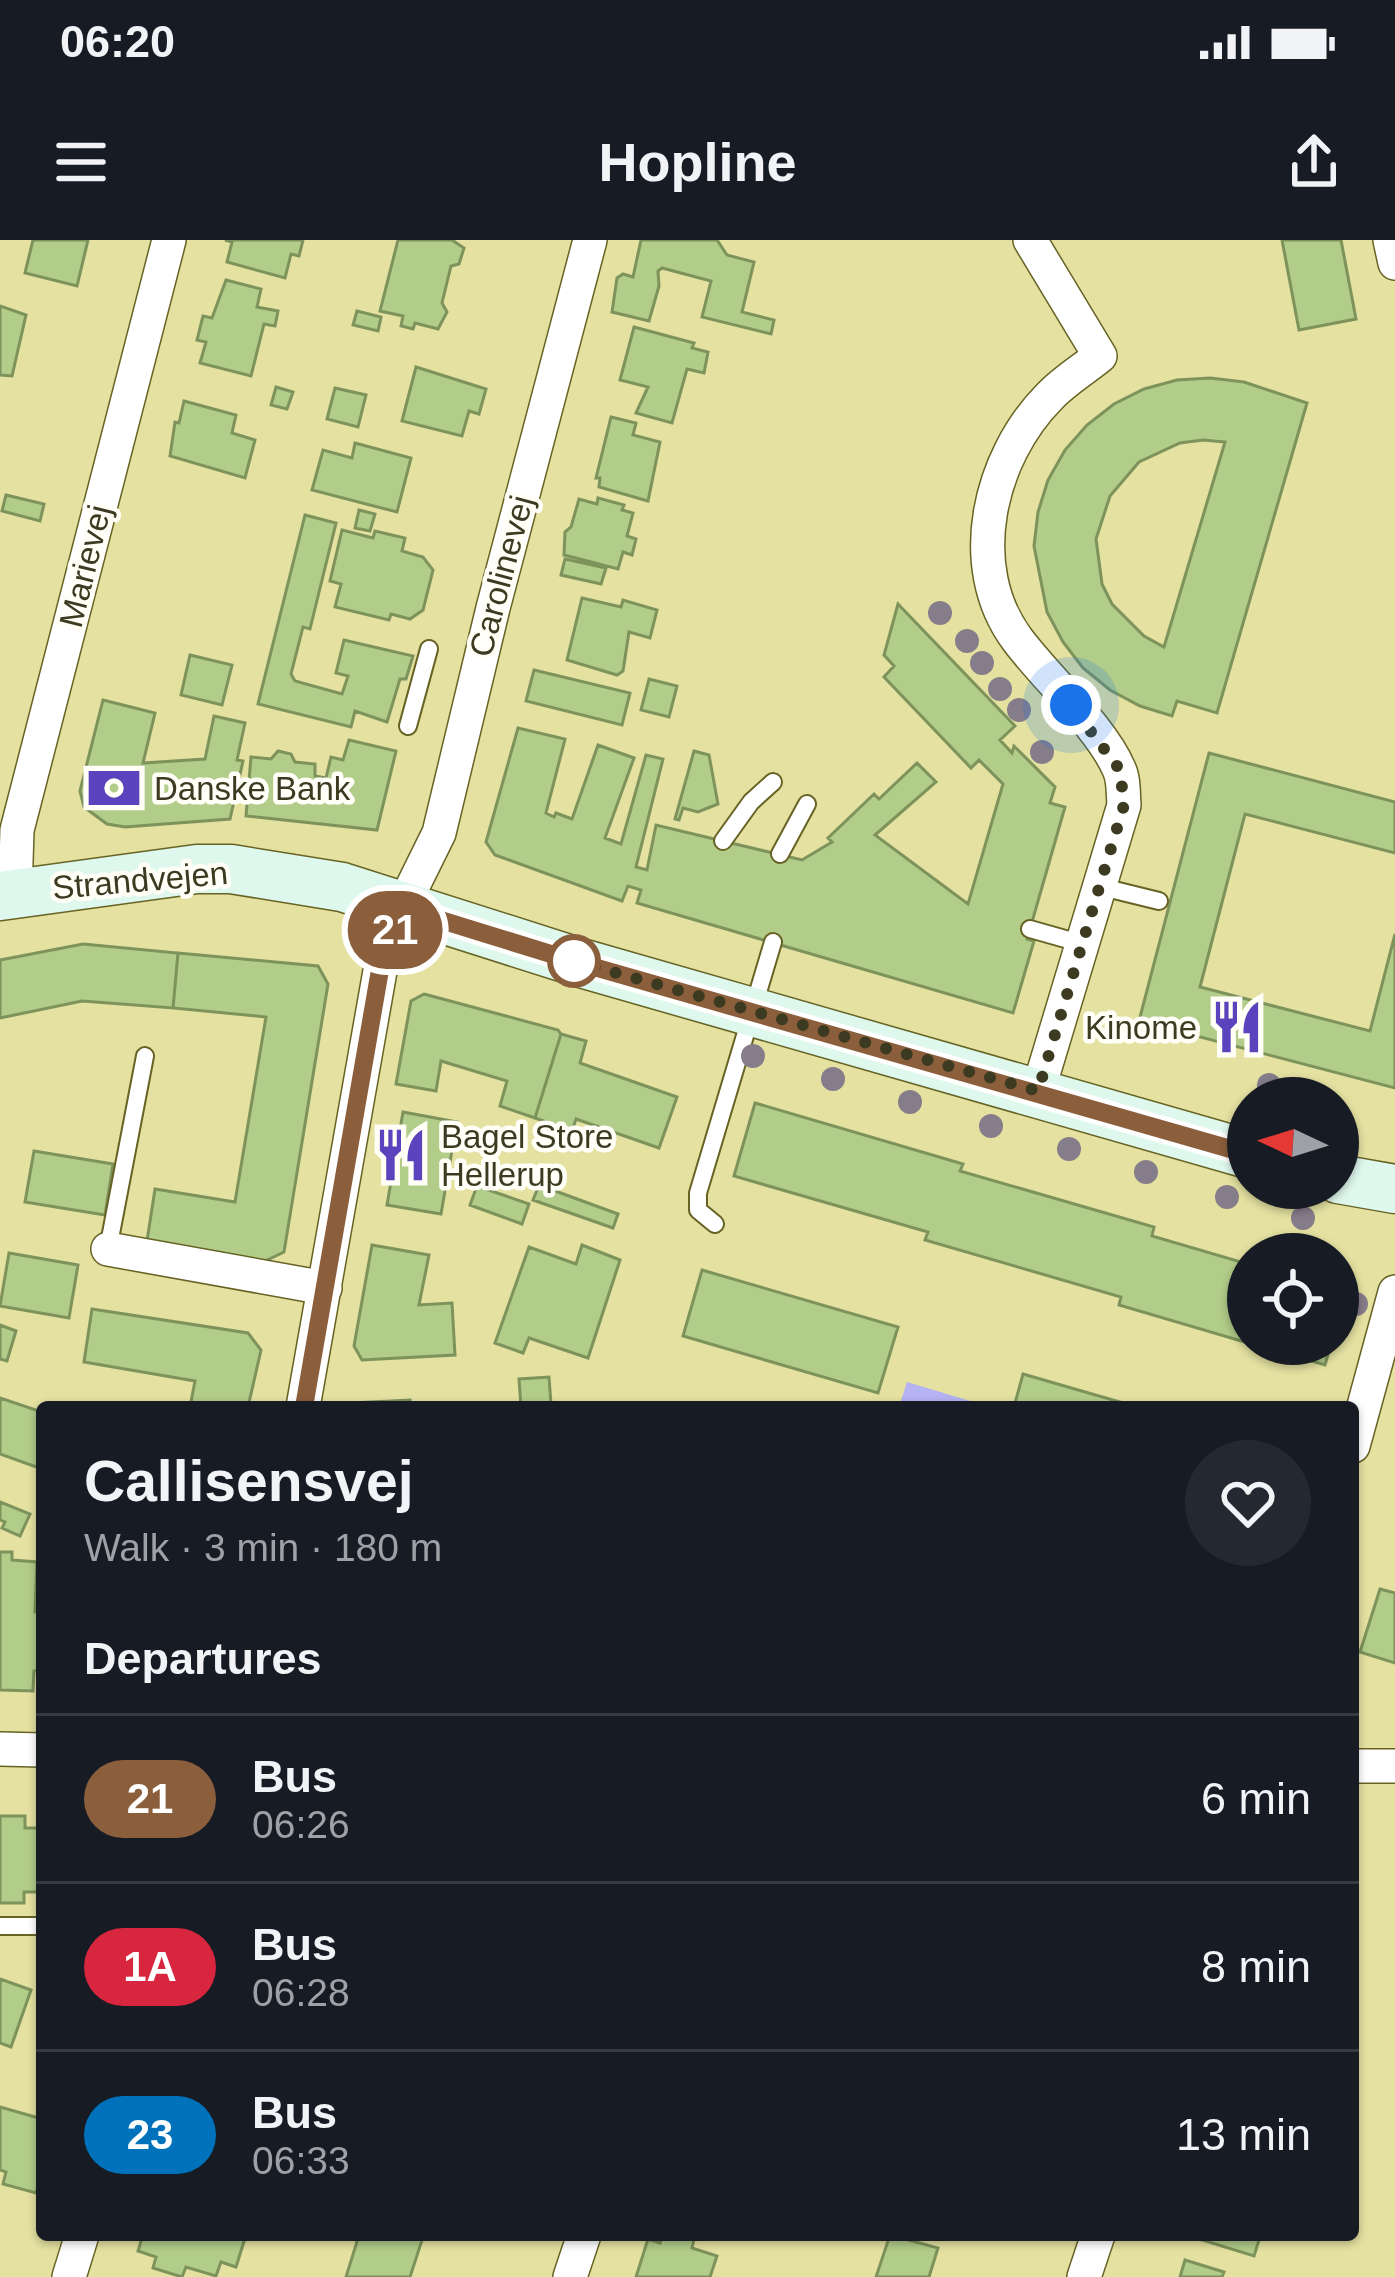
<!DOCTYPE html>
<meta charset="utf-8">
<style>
:root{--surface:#171b24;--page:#242831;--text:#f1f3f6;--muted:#9ea1a6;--line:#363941}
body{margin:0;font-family:Arial,sans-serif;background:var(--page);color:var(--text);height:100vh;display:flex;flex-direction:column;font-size:45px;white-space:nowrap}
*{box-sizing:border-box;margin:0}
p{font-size:39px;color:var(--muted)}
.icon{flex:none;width:66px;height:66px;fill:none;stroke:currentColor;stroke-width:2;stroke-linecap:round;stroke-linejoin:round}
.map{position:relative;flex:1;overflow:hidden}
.drawer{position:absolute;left:36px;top:1161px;width:1323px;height:840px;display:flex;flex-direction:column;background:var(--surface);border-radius:12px;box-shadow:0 3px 9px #0004}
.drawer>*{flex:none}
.badge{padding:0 24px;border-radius:39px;font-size:42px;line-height:78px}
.needle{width:78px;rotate:274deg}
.buttons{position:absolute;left:1227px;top:837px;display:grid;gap:24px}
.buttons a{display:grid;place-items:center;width:132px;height:132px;border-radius:50%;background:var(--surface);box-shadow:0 3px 9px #0004;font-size:60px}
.you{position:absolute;width:60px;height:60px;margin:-30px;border:9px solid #fff;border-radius:50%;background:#1a73e8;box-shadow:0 0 0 18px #1a73e833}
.map>.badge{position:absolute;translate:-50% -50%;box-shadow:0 0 0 6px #fff}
h2{padding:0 48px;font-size:45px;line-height:108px}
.round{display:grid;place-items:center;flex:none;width:126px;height:126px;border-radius:63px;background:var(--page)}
.headline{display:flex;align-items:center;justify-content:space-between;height:204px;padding:0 48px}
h1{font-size:57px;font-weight:700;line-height:90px}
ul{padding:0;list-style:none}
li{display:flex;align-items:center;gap:36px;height:168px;padding:0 48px;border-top:3px solid var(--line)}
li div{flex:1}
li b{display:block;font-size:45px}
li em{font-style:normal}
li .badge{min-width:132px;font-weight:700;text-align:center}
.status{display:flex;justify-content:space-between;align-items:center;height:84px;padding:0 60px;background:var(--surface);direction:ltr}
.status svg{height:33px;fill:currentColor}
header{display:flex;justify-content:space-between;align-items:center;height:156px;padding:0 48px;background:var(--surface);font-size:54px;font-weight:700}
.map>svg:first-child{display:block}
.green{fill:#b5b3f2}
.building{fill:#b2cc89;stroke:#7d935b;stroke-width:3;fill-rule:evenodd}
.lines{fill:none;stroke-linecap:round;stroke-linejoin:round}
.lane-casing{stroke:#676325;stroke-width:20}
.street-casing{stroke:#676325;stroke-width:36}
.secondary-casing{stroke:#676325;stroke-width:51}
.lane{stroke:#fff;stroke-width:16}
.street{stroke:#fff;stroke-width:33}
.secondary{stroke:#dff8ed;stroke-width:48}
.tree{fill:#867d8a}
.line-casing{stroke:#fff;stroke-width:27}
.line{stroke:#8b5e3c;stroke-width:18}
.walk{stroke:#3c3b21;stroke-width:12;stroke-dasharray:0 21.6}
.stop-dot{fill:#fff;stroke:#8b5e3c;stroke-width:6}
.labels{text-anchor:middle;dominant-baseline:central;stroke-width:9;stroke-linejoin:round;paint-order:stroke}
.street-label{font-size:33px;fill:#3c3b21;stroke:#fffff8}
.poi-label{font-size:33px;fill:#3c3b21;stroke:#fffff8;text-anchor:start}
</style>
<div class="status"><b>06:20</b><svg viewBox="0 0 49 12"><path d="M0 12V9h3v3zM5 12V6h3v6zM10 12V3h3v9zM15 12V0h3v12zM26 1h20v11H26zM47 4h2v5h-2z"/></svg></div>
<header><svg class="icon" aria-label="menu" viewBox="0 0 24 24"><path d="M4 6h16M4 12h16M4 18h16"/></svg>Hopline<svg class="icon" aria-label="share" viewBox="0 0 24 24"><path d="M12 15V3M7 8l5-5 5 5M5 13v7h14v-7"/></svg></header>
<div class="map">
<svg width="1395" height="2037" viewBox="0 0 1395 2037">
<rect width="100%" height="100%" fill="#e4e1a1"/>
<path class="green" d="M907 1142 977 1163 975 1167H899Z"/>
<path class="building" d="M33 0H88L77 46 25 33Z
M225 0H303L299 16 291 14 285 38 227 22 232 2Z
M398 0H452L464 8 459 24 451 26 442 63 447 72 438 89 415 83 413 89 401 86 403 76 380 71Z
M641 0H717L727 15 754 22 742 72 774 80 771 94 702 77 711 41 662 28 658 31 659 46 649 81 612 72 617 38 623 34 633 37Z
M1282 0H1341L1356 79 1299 90Z
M226 40 261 49 257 67 278 71 275 86 264 84 251 136 200 123 206 102 197 100 203 76 212 78Z
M0 66 26 75 12 136 0 135Z
M357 71 381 77 378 91 353 85Z
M634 87 694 103 692 108 708 112 704 133 687 129 672 183 636 173 648 147 620 140Z
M416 127 486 149 479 174 469 171 462 196 402 181Z
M1210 138 1244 142 1307 163 1217 473 1177 461 1172 476 1140 466 1110 450 1083 428 1063 402 1047 372 1034 306 1038 272 1048 240 1065 210 1087 185 1114 164 1144 149 1177 140ZM1203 200 1225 202 1164 407 1144 396 1112 364 1102 344 1096 299 1110 256 1139 222 1180 203Z
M276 147 293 152 287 169 271 165Z
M335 148 366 155 358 187 327 179Z
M184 161 236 175 232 193 255 200 245 238 170 216 175 182 179 183Z
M611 177 636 183 633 195 660 202 648 261 599 247 600 238H596Z
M355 203 411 218 397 272 312 250 323 210 352 218Z
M6 255 44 264 40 281 2 271Z
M598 258 624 265 622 270 633 273 627 296 636 299 632 315 623 312 618 329 564 315 565 292 571 287 579 259 597 264Z
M359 270 375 274 370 291 355 288Z
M305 275 336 283 310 389 303 387 291 434 295 441 342 454 348 436 336 433 344 400 413 416 406 439H400L387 482 355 471 351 487 258 464Z
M342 290 373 298 375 291 405 298 402 311 423 317 433 330 423 370 410 379 391 374 389 380 335 367 341 344 330 341Z
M565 319 606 328 601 344 561 335Z
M582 358 621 367 623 360 657 370 650 398 629 392 623 431 617 435 567 420Z
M898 364 1015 486 1000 500 1012 513 1014 506 1055 547 1050 563 1065 567 1030 689 1027 699 1034 701 1013 773 637 663 641 650 628 646 622 661 495 615 486 602 518 488 565 499 546 573 554 577 556 573 572 579 598 505 634 518 605 598 621 604 646 515 663 519 636 627 647 630 656 585 802 620 832 602 828 598 874 554 879 559 917 523 936 542 875 595 968 664 1003 544 979 520 971 528 884 437 894 426 884 415Z
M190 415 232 425 222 465 181 455Z
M534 430 630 453 622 485 526 461Z
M649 439 677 446 669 477 641 470Z
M103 460 155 473 143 523 205 519 214 476 245 483 237 520 243 521 230 579 125 587 107 584 84 567 80 551Z
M349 500 396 511 377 590 246 576 251 517 271 519 278 511 291 514 295 522 315 524V536L326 538 331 517 343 520Z
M694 511 709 515 718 564 698 572 683 568 679 580 675 579Z
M1209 513 1395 562V613L1245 574 1200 747 1370 791 1395 694V848L1139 781Z
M83 704 178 713 173 768 82 761 0 778V720Z
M178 713 318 726 328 744 284 1012 265 1021 147 1001 155 949 235 962 266 777 173 768Z
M424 754 558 790 561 794 535 878 500 866 507 841 441 821 436 851 396 844 411 761Z
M561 794 586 801 580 823 677 857 659 908 576 879 572 891 535 878Z
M755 863 963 924 960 931 1154 987 1152 996 1248 1024V1103L1119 1065 1121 1057 925 1000 928 992 734 936Z
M403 872 457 882 441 974 387 965Z
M34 911 113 924 105 975 25 962Z
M539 945 618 974 613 988 533 960Z
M477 946 529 964 522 984 470 965Z
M372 1005 429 1015 419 1065 452 1063 455 1115 362 1120 354 1106Z
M582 1005 620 1020 588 1118 529 1098 523 1113 495 1103 529 1007 576 1024Z
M9 1013 78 1025 69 1078 0 1066Z
M702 1030 898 1087 878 1153 683 1096Z
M92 1069 248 1093 261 1110 248 1167H190L195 1141 84 1122Z
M0 1085 16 1091 7 1121 0 1119Z
M1253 1104H1331L1325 1125Z
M1023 1134 1137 1167H1014Z
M549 1137 551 1164 521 1167 519 1139Z
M0 1158 42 1172V1229L0 1214Z
M410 1160 411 1167H353L352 1163Z
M0 1262 30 1274 20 1296 2 1288 5 1282 0 1280Z
M0 1312H12V1320L37 1322 35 1372 42 1374V1431H34L33 1451 0 1450Z
M1380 1349 1395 1353V1423L1360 1412Z
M0 1576H25V1588H42V1652H24V1663H0Z
M0 1739 31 1750 11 1807 0 1803Z
M0 1867 42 1879V1933L36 1953 3 1944 6 1932 0 1930Z
M143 1995H246L236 2027 221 2022 216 2036 186 2027 182 2037 153 2028 156 2017 138 2011Z
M359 1995H406L422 2000 410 2037H346Z
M663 1995H695L692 2008 717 2016 710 2037H636L648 1999 660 2003Z
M890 1995 938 2008 929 2037H876Z
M1186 1995H1269L1260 1997 1254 2016Z
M1185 2020 1224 2032 1222 2037H1180Z"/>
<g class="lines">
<defs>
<path id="lane" d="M408 486 429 409
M723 601 751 562 773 542
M780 614 807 564
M1102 647 1159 661
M1030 689 1083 704
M715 984 698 970V953L773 702
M108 1009 145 816
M0 1686H42"/>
<path id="street" d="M1030 0 1100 116C1084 129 1064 141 1050 156 989 217 963 326 1017 399 1045 437 1101 487 1119 529 1124 539 1123 554 1124 565L1038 851
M1390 0 1395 23
M15 653 17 590 169 0
M108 1009 325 1048
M303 1167 380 731 402 668 439 593 493 368 590 0
M1353 1206 1395 1052
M0 1509 42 1510
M1353 1526H1395
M69 2037 82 1995
M570 2037 584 1995
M1084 2037 1098 1995"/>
<path id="secondary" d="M0 656 197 629H231L342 647 581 723 1248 914
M1338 939 1395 949"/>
</defs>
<use href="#lane" class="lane-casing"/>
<use href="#street" class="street-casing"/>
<use href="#secondary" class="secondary-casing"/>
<use href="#lane" class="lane"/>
<use href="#street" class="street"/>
<use href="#secondary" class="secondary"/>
</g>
<g class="tree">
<circle cx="940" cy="373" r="12"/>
<circle cx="967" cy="401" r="12"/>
<circle cx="982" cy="423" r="12"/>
<circle cx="1000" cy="449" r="12"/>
<circle cx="1019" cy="470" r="12"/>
<circle cx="1042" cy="512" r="12"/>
<circle cx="753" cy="816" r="12"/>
<circle cx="833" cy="839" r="12"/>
<circle cx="1269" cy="845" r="12"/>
<circle cx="910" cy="862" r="12"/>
<circle cx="991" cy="886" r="12"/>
<circle cx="1069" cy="909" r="12"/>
<circle cx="1146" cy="932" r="12"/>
<circle cx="1227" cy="957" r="12"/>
<circle cx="1303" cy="978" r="12"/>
<circle cx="1356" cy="1064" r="12"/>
</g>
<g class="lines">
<defs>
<path id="line" d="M304 1167 380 730 402 668 580 723 1248 914"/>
</defs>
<use href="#line" class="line-casing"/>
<use href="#line" class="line"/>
<path class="walk" d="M574 721 1038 851 1124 565 1120 530 1071 465"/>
</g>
<defs>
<symbol id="bank-bare" viewBox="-9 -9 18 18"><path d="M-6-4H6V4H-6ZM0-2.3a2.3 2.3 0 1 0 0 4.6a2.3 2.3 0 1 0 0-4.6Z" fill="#5a44bd" stroke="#fffff8" stroke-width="2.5" paint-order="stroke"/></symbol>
<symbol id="restaurant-bare" viewBox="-9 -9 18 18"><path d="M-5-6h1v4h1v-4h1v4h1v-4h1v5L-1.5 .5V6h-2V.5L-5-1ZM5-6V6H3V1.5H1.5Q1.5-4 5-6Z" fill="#5a44bd" stroke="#fffff8" stroke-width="2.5" paint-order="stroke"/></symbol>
</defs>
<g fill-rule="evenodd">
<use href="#bank-bare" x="76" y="510" width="76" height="76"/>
<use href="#restaurant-bare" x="1199" y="749" width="76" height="76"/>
<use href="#restaurant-bare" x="363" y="877" width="76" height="76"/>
</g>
<circle class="stop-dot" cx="574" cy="721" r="24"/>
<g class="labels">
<g class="street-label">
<text transform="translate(85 326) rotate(-76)">Marievej</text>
<text transform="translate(501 336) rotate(-75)">Carolinevej</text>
<text transform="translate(140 640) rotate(-5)">Strandvejen</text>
</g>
<g class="poi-label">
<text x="154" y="548">Danske Bank</text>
<text x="1197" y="787" text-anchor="end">Kinome</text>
<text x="441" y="896">Bagel Store<tspan x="441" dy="38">Hellerup</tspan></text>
</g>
</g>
</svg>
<div class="buttons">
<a><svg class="needle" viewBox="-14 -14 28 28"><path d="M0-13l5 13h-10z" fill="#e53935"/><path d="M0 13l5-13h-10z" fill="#9ea1a6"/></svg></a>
<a><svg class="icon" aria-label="locate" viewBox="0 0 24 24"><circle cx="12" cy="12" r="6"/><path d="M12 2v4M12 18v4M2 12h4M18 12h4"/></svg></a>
</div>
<div class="you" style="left:1071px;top:465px"></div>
<b class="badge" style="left:395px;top:690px;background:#8b5e3c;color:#fff">21</b>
<section class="drawer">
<div class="headline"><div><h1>Callisensvej</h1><p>Walk · 3 min · 180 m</p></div><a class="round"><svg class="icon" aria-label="heart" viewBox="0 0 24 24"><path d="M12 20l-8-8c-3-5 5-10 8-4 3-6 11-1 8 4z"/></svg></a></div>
<h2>Departures</h2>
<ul>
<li><span class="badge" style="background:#8b5e3c;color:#fff">21</span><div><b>Bus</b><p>06:26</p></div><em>6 min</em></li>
<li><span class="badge" style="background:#d7263d;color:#fff">1A</span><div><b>Bus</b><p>06:28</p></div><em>8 min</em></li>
<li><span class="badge" style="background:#0072bc;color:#fff">23</span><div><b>Bus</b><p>06:33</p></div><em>13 min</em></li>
</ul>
</section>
</div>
